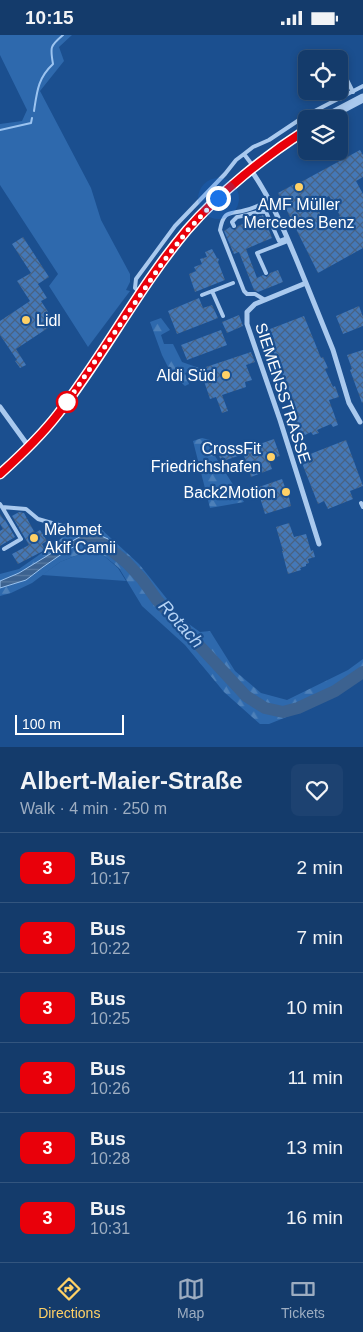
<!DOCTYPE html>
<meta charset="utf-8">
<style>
:root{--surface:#143b6b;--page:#1d4271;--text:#f1f3f6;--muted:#9dadc1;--line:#33557e;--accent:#ffd166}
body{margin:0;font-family:Helvetica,sans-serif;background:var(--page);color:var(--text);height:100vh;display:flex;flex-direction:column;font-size:19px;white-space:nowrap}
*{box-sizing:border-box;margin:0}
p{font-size:16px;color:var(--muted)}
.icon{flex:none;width:28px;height:28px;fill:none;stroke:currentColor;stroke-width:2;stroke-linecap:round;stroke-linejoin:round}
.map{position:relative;height:712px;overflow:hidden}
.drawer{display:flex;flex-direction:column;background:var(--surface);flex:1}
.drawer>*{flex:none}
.badge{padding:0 10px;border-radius:8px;font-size:18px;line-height:32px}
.controls{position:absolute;left:298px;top:15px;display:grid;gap:10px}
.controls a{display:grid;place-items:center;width:50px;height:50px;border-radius:8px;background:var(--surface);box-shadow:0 2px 8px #0003,0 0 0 1px var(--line);font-size:25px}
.scale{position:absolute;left:15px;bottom:12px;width:109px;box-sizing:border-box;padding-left:5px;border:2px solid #fff;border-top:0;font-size:14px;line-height:18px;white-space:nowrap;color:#fff;-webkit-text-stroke:4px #1b4f8f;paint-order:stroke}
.you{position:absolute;width:25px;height:25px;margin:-12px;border:4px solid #fff;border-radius:50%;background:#1a73e8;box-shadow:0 0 0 8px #1a73e833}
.map>.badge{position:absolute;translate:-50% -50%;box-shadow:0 0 0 2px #fff}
.round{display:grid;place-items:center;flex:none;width:52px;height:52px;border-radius:8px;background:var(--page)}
.headline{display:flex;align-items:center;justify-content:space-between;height:85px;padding:0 20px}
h1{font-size:24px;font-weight:700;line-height:38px}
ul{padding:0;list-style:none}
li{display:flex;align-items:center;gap:15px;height:70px;padding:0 20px;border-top:1px solid var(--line)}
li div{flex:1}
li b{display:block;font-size:19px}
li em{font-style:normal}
li .badge{min-width:55px;font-weight:700;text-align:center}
.status{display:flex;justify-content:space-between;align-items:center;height:35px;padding:0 25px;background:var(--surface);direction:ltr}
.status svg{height:14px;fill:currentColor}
.dock{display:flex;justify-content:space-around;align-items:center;height:70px;border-top:1px solid var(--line);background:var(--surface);font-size:14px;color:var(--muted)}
.dock a{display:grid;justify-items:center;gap:2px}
.dock .active{color:var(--accent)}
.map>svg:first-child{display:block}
.green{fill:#2e69ad}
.forest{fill:url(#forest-firs)}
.water{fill:url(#water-rules);stroke:#9cc4f0}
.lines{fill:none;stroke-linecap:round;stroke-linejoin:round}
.stream{stroke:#9cc4f0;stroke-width:2}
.river{stroke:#3c6290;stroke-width:12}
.building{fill:url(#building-cross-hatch);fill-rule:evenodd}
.service{stroke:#a9c9ee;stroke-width:4}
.minor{stroke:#a9c9ee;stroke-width:5}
.tertiary{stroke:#a9c9ee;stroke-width:9}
.line-casing{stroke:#fff;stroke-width:11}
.line{stroke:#e9000a;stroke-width:8}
.walk{stroke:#fff;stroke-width:5;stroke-dasharray:0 9}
.poi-dot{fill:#ffd166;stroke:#1b4f8f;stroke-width:2}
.stop-dot{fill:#fff;stroke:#e9000a;stroke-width:2.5}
.labels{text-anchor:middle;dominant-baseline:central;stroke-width:4.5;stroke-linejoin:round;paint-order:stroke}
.poi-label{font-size:16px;fill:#fff;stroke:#1b4f8f;text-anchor:end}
.street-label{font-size:16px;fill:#fff;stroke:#1b4f8f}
.water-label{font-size:18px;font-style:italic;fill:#b5d3f5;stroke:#1b4f8f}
</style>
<div class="status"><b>10:15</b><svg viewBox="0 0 49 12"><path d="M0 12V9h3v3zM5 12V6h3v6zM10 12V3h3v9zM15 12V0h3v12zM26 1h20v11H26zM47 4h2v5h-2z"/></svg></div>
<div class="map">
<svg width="363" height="712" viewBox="0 0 363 712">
<defs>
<pattern id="forest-firs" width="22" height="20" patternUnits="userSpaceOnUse" patternTransform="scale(1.25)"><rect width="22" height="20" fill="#2e69ad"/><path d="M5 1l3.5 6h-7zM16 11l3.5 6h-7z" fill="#4d80b9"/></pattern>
<pattern id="water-rules" width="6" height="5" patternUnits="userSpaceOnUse" patternTransform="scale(1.25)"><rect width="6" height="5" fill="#3c6290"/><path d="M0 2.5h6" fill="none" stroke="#597aa1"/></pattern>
<pattern id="building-cross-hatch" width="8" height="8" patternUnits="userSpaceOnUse" patternTransform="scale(1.25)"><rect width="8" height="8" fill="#4478b7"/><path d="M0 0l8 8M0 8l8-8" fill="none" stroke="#486282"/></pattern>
</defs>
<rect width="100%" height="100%" fill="#1b4f8f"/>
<path class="green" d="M0 0H72L59 12 64 26 40 56 91 153 101 185 130 239V247L126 255 130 256 88 312 49 251 58 239 0 150V89L22 86 27 75 0 20Z
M80 519 103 520 118 533 126 546 42 540 60 527Z"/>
<path class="forest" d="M161 283 170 295 161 300 164 309H173L182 327 199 333 185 338 189 349 185 351 171 338 162 320 150 287Z
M202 403 210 405 223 417 215 421 244 467 210 473 193 406Z
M77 489 101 494 139 529 171 569 179 582 200 597 210 596 235 636 261 658 287 665 348 635 363 624V643L319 669 269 689H260L224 657 185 610 142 571 119 533 103 520 80 519 60 527 32 548 11 558 0 561V553L26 545 43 532 69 514 83 508 99 511 122 526 125 522 81 501 55 516 19 538 0 546V539L19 534 56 508Z"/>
<path class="water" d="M97 499 108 504 125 522 122 526 99 511 83 508 69 514 43 532 26 545 0 553V546L19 538 55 516 81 501Z"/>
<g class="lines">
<path class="stream" d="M34 76C37 56 38 43 53 29 50 12 50 11 63 0
M0 95 31 88 32 83"/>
<path class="river" d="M111 515 126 527 142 544 157 565 246 661 265 673 283 677 298 673 335 656 363 637"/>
</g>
<path class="building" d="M339 22 346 38H343L341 41 347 53 341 56 339 51Z
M360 115 363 120V142L356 146 363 159V213L318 238 278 158 300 146 301 147ZM329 161 340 181 318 193 320 178 315 168Z
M263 180 272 203 246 214 257 243 263 240 267 242 270 238 278 235 283 247 258 257 254 255 239 217 234 219 224 196 230 192 232 194 235 195 238 191Z
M23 202 49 242 38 249 47 263 41 266 52 283 51 285 54 289 16 314 26 330 20 333 15 326 17 325 0 300V286L30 266 17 246 31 238 12 209Z
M212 214 217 223 219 224 218 227 225 245 195 257 189 239 196 236 194 232 202 229 200 224 207 222 205 217Z
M199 263 203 273 212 270 218 283 177 299 168 276Z
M359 271 363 282V291L343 299 336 281Z
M239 280 243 291 227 298 222 287Z
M304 281 321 323 323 322 328 333 325 334 333 352 335 351 339 362 329 365 338 390 333 392 331 389 317 395 319 398 313 400 311 397 301 402 288 370 294 368 269 306 274 304 270 294Z
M221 295 227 310 187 325 181 310Z
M363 315V367L362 368 350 335 352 334 347 320Z
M251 317 255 327 246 330 252 345 245 347 246 352 222 360 228 376 222 378 216 362 210 364 200 334Z
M274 404 280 421 269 425 272 434 251 442 242 415Z
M346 405 363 451 350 456 353 464 328 474 324 466 318 469 300 423Z
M239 414 241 420 226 425 232 436 227 439 219 421Z
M282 444 286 455 287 454 291 471 265 479 259 459 244 464 242 458Z
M19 477 24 478 35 498 40 495 47 506 42 509 45 515 18 529 12 519 29 510 12 481Z
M0 479 4 485H5L15 502 0 511V496L3 494 0 489Z
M289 488 294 502 306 499 311 516 313 515 315 522 308 524 309 528 306 529V531L300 533 301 535 288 539 282 516H283L276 492Z"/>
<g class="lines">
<path class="service" d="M345 41 353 57
M335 56 340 64
M253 131 244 119 253 112 269 105 305 81 363 51
M234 191 232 187 237 182C248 181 256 175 266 177L279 206 287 203
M266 238 257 218 288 206
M212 256 223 281
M141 258 135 253 136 244 175 191 225 139 236 125 244 119
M202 260 233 248
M265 265 255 259H247L244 256 220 195C224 173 231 180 246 175 254 173 262 169 269 166
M361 468 363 472
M0 469 2 472 26 474 38 484 69 493
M2 472 21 504 4 514"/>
<path class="minor" d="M251 135C275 170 290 209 306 248L255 269 247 277V289L280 385 319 509
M306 248 333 315 349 368 360 387
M0 372 29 412"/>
<path class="tertiary" d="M323 84 363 63
M0 439C21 420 40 401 58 379 104 320 139 252 187 195 219 158 265 121 306 95"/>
</g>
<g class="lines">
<defs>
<path id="line" d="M0 439C21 420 41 401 58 379 104 320 139 252 187 195 219 158 265 121 306 95"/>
</defs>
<use href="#line" class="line-casing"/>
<use href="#line" class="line"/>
<path class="walk" d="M67 367 63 373 163 227 188 195 218 163"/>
</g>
<g class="poi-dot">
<circle cx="299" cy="152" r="5"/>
<circle cx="26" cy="285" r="5"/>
<circle cx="226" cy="340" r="5"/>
<circle cx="271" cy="422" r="5"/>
<circle cx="286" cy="457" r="5"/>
<circle cx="34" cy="503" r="5"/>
</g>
<circle class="stop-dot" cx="67" cy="367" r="10"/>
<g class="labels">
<g class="poi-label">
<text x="299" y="169" text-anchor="middle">AMF Müller<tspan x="299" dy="18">Mercedes Benz</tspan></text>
<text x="36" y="285" text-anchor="start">Lidl</text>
<text x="216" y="340">Aldi Süd</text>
<text x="261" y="413">CrossFit<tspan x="261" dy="18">Friedrichshafen</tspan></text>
<text x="276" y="457">Back2Motion</text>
<text x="44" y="494" text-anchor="start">Mehmet<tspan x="44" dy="18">Akif Camii</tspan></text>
</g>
<g class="street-label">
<text transform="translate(283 358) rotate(72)">SIEMENSSTRASSE</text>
</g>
<g class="water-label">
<text transform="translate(181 589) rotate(48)">Rotach</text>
</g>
</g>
</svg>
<div class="controls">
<a><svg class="icon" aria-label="locate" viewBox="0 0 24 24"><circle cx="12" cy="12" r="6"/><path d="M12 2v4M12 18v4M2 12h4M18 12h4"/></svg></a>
<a><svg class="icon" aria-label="layers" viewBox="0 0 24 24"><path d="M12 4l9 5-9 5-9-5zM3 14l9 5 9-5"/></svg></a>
</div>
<div class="scale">100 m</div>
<div class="you" style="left:218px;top:163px"></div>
</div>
<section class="drawer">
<div class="headline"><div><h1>Albert-Maier-Straße</h1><p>Walk · 4 min · 250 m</p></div><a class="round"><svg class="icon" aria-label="heart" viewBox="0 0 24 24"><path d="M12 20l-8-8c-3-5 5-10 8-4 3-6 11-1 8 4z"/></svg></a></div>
<ul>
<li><span class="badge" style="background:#e9000a;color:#fff">3</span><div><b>Bus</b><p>10:17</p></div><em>2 min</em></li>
<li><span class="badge" style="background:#e9000a;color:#fff">3</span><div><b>Bus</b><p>10:22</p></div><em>7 min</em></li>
<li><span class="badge" style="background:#e9000a;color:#fff">3</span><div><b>Bus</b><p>10:25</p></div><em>10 min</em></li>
<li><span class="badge" style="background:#e9000a;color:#fff">3</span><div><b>Bus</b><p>10:26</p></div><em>11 min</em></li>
<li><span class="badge" style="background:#e9000a;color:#fff">3</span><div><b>Bus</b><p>10:28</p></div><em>13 min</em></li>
<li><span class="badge" style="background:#e9000a;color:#fff">3</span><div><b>Bus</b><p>10:31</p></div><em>16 min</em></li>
</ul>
</section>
<nav class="dock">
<a class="active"><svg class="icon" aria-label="directions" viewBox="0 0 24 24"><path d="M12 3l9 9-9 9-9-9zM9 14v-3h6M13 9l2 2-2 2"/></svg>Directions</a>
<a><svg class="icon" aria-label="map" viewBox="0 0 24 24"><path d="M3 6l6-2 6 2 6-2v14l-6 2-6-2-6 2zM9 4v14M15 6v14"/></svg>Map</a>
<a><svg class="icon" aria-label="tickets" viewBox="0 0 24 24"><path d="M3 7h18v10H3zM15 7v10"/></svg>Tickets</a>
</nav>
